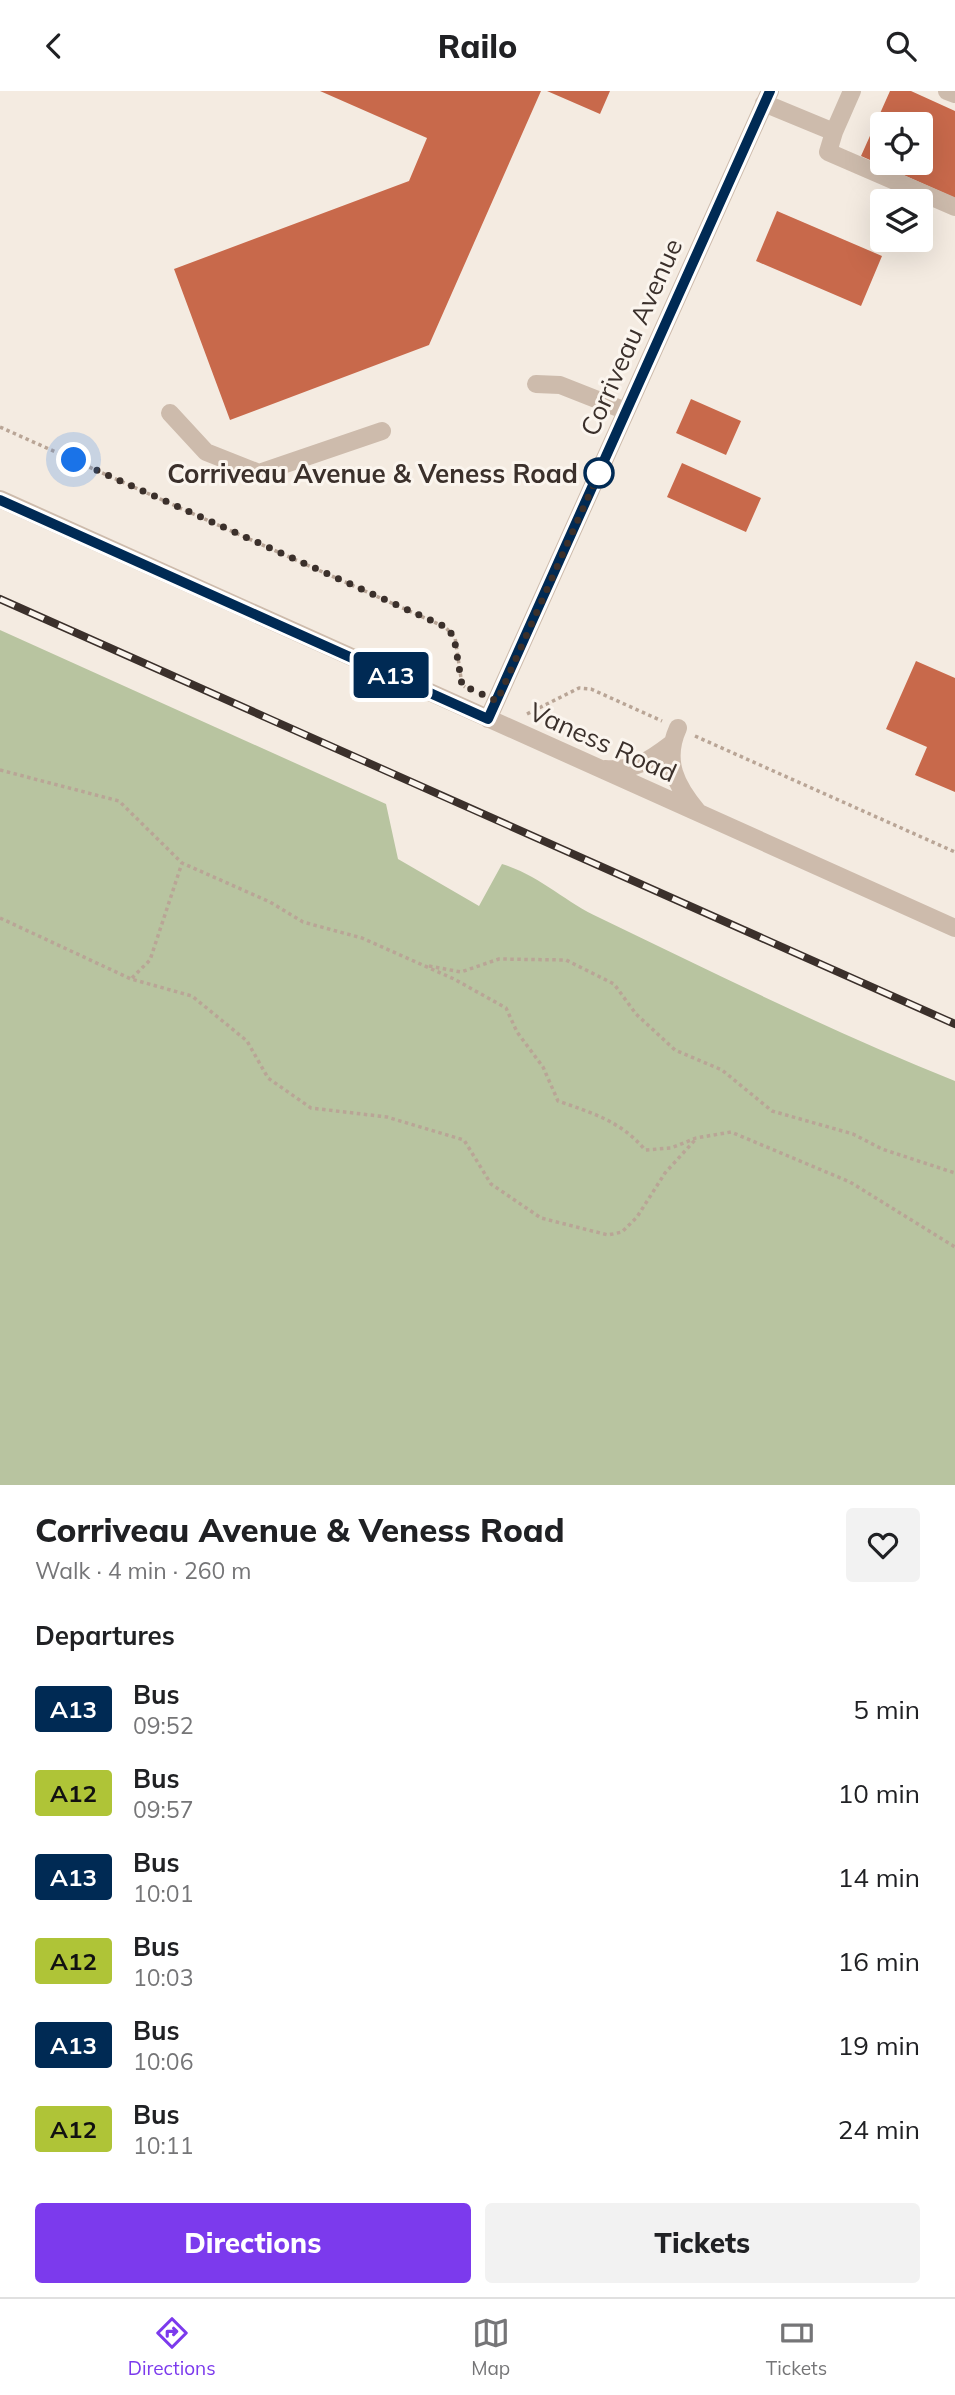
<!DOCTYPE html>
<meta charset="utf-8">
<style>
:root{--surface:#fff;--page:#f2f2f2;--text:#202124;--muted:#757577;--line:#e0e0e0;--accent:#7c3aed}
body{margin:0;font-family:Mulish,sans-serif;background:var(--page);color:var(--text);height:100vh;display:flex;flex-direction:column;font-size:26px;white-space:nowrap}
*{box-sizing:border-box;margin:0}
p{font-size:23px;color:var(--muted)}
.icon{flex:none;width:38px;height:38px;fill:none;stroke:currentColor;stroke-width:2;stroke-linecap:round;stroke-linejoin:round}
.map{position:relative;height:1394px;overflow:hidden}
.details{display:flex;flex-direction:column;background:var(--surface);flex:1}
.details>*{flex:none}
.badge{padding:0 14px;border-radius:5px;font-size:24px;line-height:46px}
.fabs{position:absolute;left:870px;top:21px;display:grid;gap:14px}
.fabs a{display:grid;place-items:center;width:63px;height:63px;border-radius:7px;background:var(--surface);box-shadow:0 7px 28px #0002;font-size:35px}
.you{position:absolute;width:35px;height:35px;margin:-18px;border:5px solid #fff;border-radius:50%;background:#1a73e8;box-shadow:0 0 0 10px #1a73e833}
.map>.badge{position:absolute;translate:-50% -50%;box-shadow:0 0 0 4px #fff}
h2{padding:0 35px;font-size:26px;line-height:63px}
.round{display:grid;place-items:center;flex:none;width:74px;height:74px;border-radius:7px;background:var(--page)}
.head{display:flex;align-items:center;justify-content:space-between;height:119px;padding:0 35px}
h1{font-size:33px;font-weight:800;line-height:52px}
.action{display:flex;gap:14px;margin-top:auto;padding:14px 35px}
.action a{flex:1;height:80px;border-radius:7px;background:var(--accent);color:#fff;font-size:28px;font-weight:800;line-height:80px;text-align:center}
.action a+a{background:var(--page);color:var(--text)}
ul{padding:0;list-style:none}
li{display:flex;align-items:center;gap:21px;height:84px;padding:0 35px}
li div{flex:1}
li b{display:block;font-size:26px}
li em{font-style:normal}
li .badge{min-width:77px;font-weight:700;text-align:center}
header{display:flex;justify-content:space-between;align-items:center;height:91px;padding:0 35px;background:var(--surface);font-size:32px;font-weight:800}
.dock{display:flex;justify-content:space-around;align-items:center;height:98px;border-top:2px solid var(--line);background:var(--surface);font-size:19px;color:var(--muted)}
.dock a{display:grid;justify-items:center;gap:4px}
.dock .current{color:var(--accent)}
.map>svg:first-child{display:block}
.green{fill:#b8c4a0}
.building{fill:#c8694b;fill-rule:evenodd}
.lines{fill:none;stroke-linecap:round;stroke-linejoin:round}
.path{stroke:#b9a596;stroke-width:3.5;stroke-dasharray:3.5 3.5;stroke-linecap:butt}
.minor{stroke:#cdbbac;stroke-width:18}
.rail-casing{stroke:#3b302b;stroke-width:8}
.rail{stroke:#fbf5ee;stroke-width:5;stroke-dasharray:16;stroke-linecap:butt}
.line-casing{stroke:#fff;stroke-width:16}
.line{stroke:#002a54;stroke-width:10}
.walk{stroke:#3b302b;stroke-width:7;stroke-dasharray:0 12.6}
.stop-dot{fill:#fff;stroke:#002a54;stroke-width:3.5}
.labels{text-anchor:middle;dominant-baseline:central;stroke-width:6;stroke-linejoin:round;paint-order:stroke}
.street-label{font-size:26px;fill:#3b302b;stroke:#fbf5ee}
.stop-label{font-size:26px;font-weight:bold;fill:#3b302b;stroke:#fbf5ee;text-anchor:end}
</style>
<header><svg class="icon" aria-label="back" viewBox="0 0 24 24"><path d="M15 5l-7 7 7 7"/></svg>Railo<svg class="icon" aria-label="search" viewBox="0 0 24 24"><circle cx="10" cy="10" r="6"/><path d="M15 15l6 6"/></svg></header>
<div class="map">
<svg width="955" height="1394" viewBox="0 0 955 1394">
<rect width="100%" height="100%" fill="#f4ebe1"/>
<path class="green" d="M0 539 386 713 398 768 479 815 502 773C539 784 565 811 600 827 717 883 834 942 955 990V1394H0Z"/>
<path class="building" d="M320 0H541L429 254 230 329 174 178 409 90 427 47Z
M547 0H610L600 23Z
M890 0H911L955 20V107L861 65ZM882 33H920V72H882Z
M777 120 882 165 861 215 756 170Z
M691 308 741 330 726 364 676 342Z
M682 372 761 407 746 441 667 406Z
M916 570 955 587V701L915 684 927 656 886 638Z"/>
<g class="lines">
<path class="path" d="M0 336 445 536 455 546 462 594 465 596
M527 623 579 597 591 598 662 630
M695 645 955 761
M0 679 119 710 182 772 270 811 303 831 362 847 454 888 506 917 517 941 543 976 558 1010C592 1022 621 1030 645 1059L671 1057 696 1047 731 1041 850 1091 955 1156
M0 827 131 888 192 905 247 950 268 987 311 1017 387 1026 464 1049 491 1093 541 1127 608 1144 622 1141 637 1126 665 1082 695 1049
M429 875 461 881 499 868 566 869 614 893 636 923 675 959 722 979 772 1020 853 1043 882 1058 955 1082
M132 887 150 869 182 772"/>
<path class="minor" d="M947 0 955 3
M764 12 834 41 852 0
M834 41 828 61 955 116
M536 293 560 294 626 320
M170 322 206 361 259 382 382 340
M0 408 955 837
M488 628 770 0
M678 637C663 670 676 695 698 721
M605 678C633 680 649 670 671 653"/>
<defs>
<path id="rail" d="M0 508 955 933"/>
</defs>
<use href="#rail" class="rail-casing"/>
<use href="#rail" class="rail"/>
</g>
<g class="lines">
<defs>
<path id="line" d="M0 409 488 628 770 0"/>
</defs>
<use href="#line" class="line-casing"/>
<use href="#line" class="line"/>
<path class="walk" d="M74 369 446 536 454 546 462 594 497 610 599 382"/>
</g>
<circle class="stop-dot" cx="599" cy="382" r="14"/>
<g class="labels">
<g class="street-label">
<text transform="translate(631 246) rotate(-66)">Corriveau Avenue</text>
<text transform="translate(603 651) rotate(24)">Vaness Road</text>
</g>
<g class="stop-label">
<text x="578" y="382">Corriveau Avenue &amp; Veness Road</text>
</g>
</g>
</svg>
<div class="fabs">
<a><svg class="icon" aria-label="locate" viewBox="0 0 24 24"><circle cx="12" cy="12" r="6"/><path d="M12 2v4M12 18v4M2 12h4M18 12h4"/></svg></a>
<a><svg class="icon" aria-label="layers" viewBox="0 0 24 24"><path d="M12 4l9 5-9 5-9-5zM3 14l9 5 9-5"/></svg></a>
</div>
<div class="you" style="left:74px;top:369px"></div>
<b class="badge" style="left:391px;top:584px;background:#002a54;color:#fff">A13</b>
</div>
<section class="details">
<div class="head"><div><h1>Corriveau Avenue &amp; Veness Road</h1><p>Walk · 4 min · 260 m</p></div><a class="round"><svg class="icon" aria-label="heart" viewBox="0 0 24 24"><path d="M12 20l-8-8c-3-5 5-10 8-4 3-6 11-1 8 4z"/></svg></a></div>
<h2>Departures</h2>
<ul>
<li><span class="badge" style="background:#002a54;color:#fff">A13</span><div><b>Bus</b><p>09:52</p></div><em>5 min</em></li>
<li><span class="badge" style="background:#afc437;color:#111">A12</span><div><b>Bus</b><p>09:57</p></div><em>10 min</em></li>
<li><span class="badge" style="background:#002a54;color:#fff">A13</span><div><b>Bus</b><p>10:01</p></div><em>14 min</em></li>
<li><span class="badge" style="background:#afc437;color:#111">A12</span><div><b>Bus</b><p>10:03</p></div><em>16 min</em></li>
<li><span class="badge" style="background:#002a54;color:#fff">A13</span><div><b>Bus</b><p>10:06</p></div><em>19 min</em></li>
<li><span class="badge" style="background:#afc437;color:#111">A12</span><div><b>Bus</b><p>10:11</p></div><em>24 min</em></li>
</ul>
<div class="action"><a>Directions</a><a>Tickets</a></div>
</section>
<nav class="dock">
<a class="current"><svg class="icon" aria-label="directions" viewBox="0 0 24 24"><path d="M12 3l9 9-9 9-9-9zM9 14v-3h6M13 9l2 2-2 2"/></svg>Directions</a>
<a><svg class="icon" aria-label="map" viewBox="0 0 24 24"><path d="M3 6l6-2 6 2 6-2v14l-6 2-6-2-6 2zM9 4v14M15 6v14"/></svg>Map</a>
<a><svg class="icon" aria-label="tickets" viewBox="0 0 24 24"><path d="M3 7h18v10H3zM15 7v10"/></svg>Tickets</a>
</nav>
